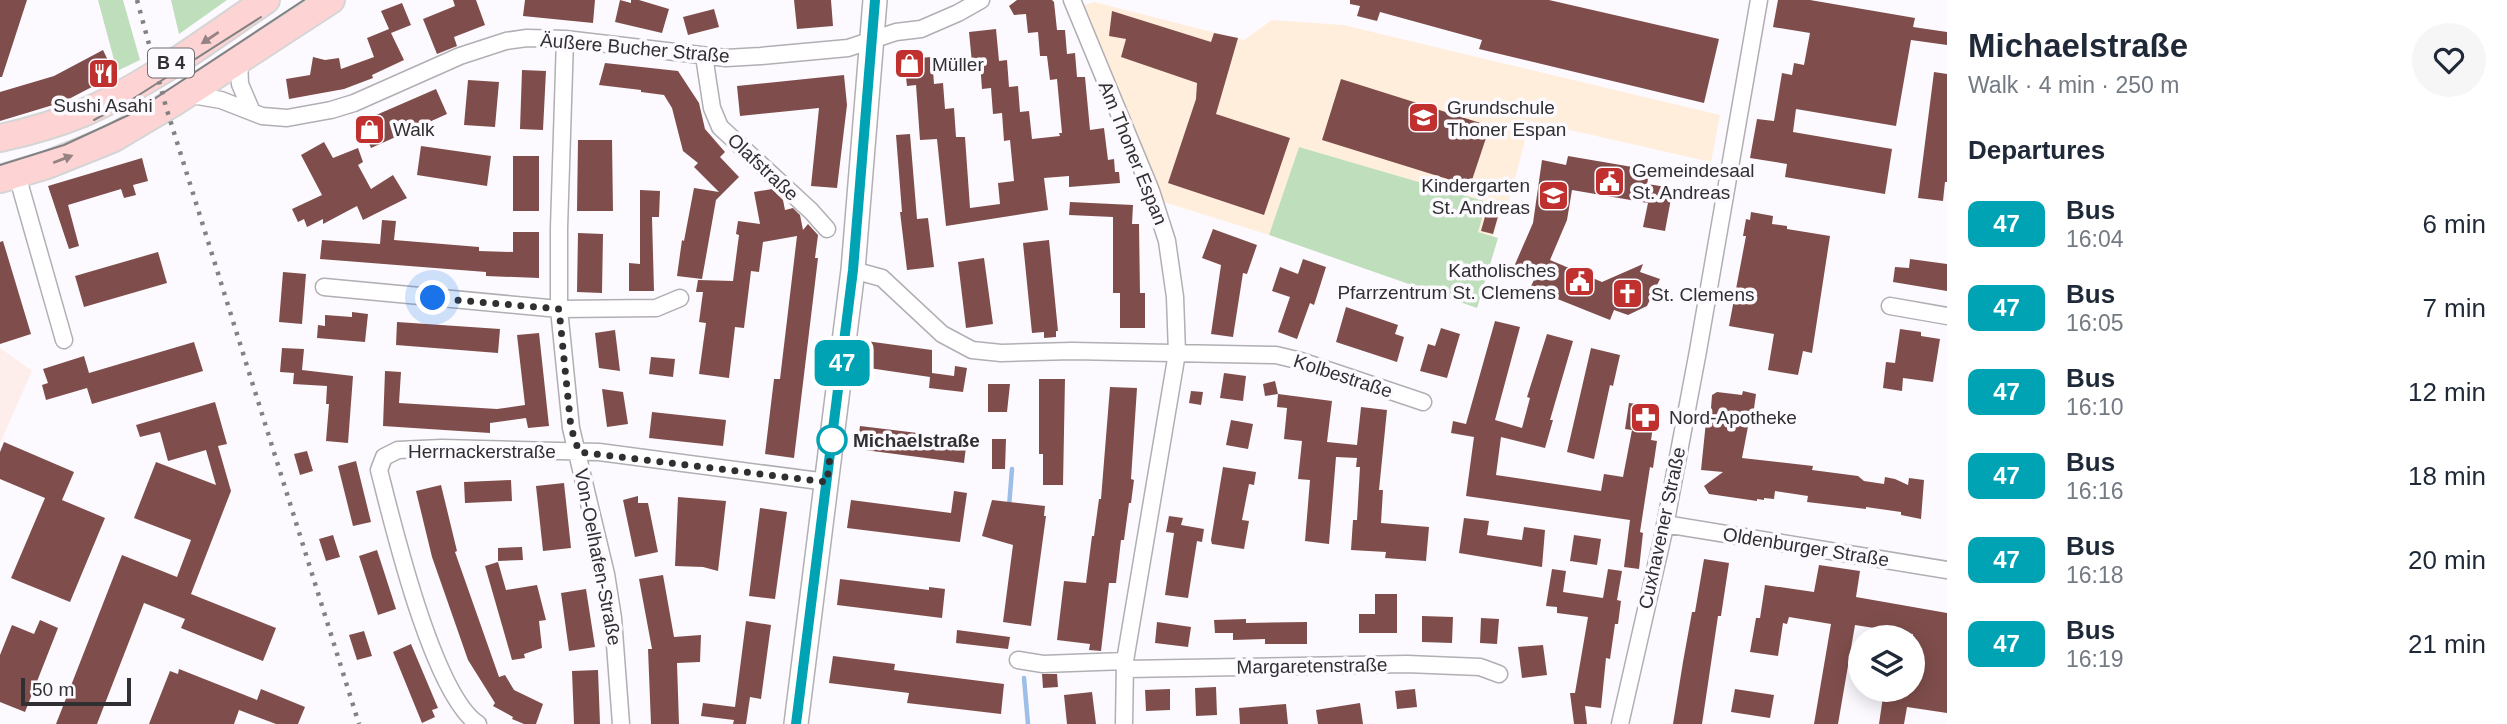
<!DOCTYPE html>
<meta charset="utf-8">
<style>
:root{--surface:#fff;--page:#f6f6f7;--text:#1f2937;--muted:#747a83}
body{margin:0;font-family:Arial,sans-serif;background:var(--page);color:var(--text);height:100vh;display:flex;flex-direction:column;font-size:26px;white-space:nowrap}
*{box-sizing:border-box;margin:0}
p{font-size:23px;color:var(--muted)}
.icon{flex:none;width:38px;height:38px;fill:none;stroke:currentColor;stroke-width:2;stroke-linecap:round;stroke-linejoin:round}
.map{position:relative;flex:1;overflow:hidden}
.side{display:flex;flex-direction:column;background:var(--surface);width:560px}
.side>*{flex:none}
.badge{padding:0 14px;border-radius:10px;font-size:24px;line-height:46px}
.fabs{position:absolute;left:1848px;top:625px;display:grid;gap:14px}
.fabs a{display:grid;place-items:center;width:77px;height:77px;border-radius:50%;background:var(--surface);box-shadow:0 4px 18px #0003;font-size:35px}
.scale{position:absolute;left:21px;bottom:18px;width:110px;box-sizing:border-box;padding-left:7px;border:4px solid #302f31;border-top:0;font-size:19px;line-height:24px;white-space:nowrap;color:#302f31;-webkit-text-stroke:5px #fcfafe;paint-order:stroke}
.you{position:absolute;width:35px;height:35px;margin:-18px;border:5px solid #fff;border-radius:50%;background:#1a73e8;box-shadow:0 0 0 10px #1a73e833}
.map>.badge{position:absolute;translate:-50% -50%;box-shadow:0 0 0 4px #fff}
h2{padding:0 21px;font-size:26px;line-height:63px}
.round{display:grid;place-items:center;flex:none;width:74px;height:74px;border-radius:37px;background:var(--page)}
.head{display:flex;align-items:center;justify-content:space-between;height:119px;padding:0 21px}
h1{font-size:33px;font-weight:600;line-height:52px}
ul{padding:0;list-style:none}
li{display:flex;align-items:center;gap:21px;height:84px;padding:0 21px}
li div{flex:1}
li b{display:block;font-size:26px}
li em{font-style:normal}
li .badge{min-width:77px;font-weight:700;text-align:center}
main{display:flex;flex:1;min-height:0}
.map>svg:first-child{display:block}
.commercial{fill:#fdedeb}
.education{fill:#ffeedc}
.green{fill:#bedebc}
.lines{fill:none;stroke-linecap:round;stroke-linejoin:round}
.stream{stroke:#9dbee6;stroke-width:4.5}
.building{fill:#7f4e4c}
.minor-casing{stroke:#b1aeb4;stroke-width:19}
.secondary-casing{stroke:#b1aeb4;stroke-width:26}
.primary-casing{stroke:#d6d5d6;stroke-width:30}
.minor{stroke:#fff;stroke-width:16}
.secondary{stroke:#fff;stroke-width:23}
.primary{stroke:#fdd4d3;stroke-width:26}
.tram{stroke:#828183;stroke-width:2}
.rail{stroke:#828183;stroke-width:4.5;stroke-dasharray:3.5 7;stroke-linecap:butt}
.oneway{fill:#968282}
.line-casing{stroke:#fff;stroke-width:16}
.line{stroke:#00a3b4;stroke-width:10}
.walk{stroke:#302f31;stroke-width:7;stroke-dasharray:0 12.6}
.stop-dot{fill:#fff;stroke:#00a3b4;stroke-width:3.5}
.labels{text-anchor:middle;dominant-baseline:central;stroke-width:7;stroke-linejoin:round;paint-order:stroke}
.shield{fill:#fcfafe;stroke:#6d6c6e;stroke-width:2}
.shield-label{font-size:18px;font-weight:bold;fill:#302f31}
.street-label{font-size:19px;fill:#302f31;stroke:#fcfafe}
.poi-label{font-size:19px;fill:#302f31;stroke:#fcfafe;text-anchor:start}
.stop-label{font-size:19px;font-weight:bold;fill:#302f31;stroke:#fcfafe;text-anchor:start}
</style>
<main>
<div class="map">
<svg width="1947" height="724" viewBox="0 0 1947 724">
<rect width="100%" height="100%" fill="#fcfafe"/>
<path class="commercial" d="M0 348 32 371 0 443Z"/>
<path class="education" d="M1094 2 1244 40 1272 20 1343 25 1720 115 1711 162 1530 121 1508 205H1503L1493 237 1478 232 1487 202 1299 147 1269 235 1164 202 1082 6Z"/>
<path class="green" d="M98 0H123L140 60 117 71Z
M171 0H227L179 34Z
M1299 147 1487 202 1478 232 1498 238 1477 308 1269 235Z"/>
<g class="lines">
<path class="stream" d="M1009 507 1012 469
M1024 678 1028 724"/>
</g>
<path class="building" d="M0 0H27L2 77H0Z
M453 0H476L485 25 454 37 457 46 437 54 423 19 455 6Z
M525 0H595L593 23 523 16Z
M620 0 631 3V0H639L669 9 662 33 615 22Z
M794 0H831L833 26 797 29Z
M1017 0H1052L1054 2 1057 30H1065L1067 54 1075 53 1077 77H1085L1090 130 1104 128 1108 160 1114 159 1115 172H1119L1120 183 1069 187V176L1044 178 1048 210 946 226 937 139 920 140 916 85 907 86 904 59 932 57 934 84 943 83 945 109 954 108 956 137H965L970 208 1000 204 998 183 1014 181 1010 140 1004 141 1002 113 993 114 991 88 982 89 980 63H972L969 32 996 29 999 61 1007 60 1009 87 1018 86 1020 112 1029 111 1032 139 1060 136 1059 133H1062L1057 79 1050 80 1047 56H1040L1038 32 1028 33 1026 14 1014 15 1009 6Z
M1350 0H1549L1719 39 1704 103 1479 49 1482 40 1380 12 1377 21 1357 16 1360 6 1350 4Z
M1778 0H1810L1915 18 1913 27 1947 32V45L1911 40 1896 126 1796 109 1793 132 1892 149 1885 194 1785 177 1787 164 1750 158 1757 119 1774 121 1782 73 1792 75 1794 63 1804 65 1810 33 1773 27Z
M402 3 411 25 391 33 404 60 372 75 373 78 344 89 289 99 286 79 310 75 313 57 325 60 339 58 341 69 374 57 367 38 389 29 381 11Z
M714 9 719 27 688 35 683 17Z
M1112 11 1211 42 1214 33 1238 38 1216 114 1290 138 1264 215 1168 183 1196 99 1197 83 1121 57 1126 39 1109 36Z
M103 50 115 75 63 102 0 121V92L54 76Z
M605 63 678 71 699 103 705 129 725 152 720 157 739 177 716 200 702 279 677 276 682 240 684 241 694 188 719 192 694 167 698 163 683 151 672 108 664 95 641 92V90L599 85Z
M522 70 546 71 543 130 520 129Z
M1934 72 1947 74V182H1945L1943 201 1918 198Z
M844 75 847 105 837 188 811 186 819 108 740 116 737 86Z
M1341 79 1490 126 1470 186 1322 140Z
M468 80 499 82 495 127 464 125Z
M436 89 447 114 371 148 360 122Z
M910 134 917 219 928 218 934 267 907 270 900 212H902L896 135Z
M578 140H612L613 211H577Z
M324 142 333 158 358 148 363 162 358 165 371 189 393 175 407 198 363 220 357 206 323 224V219L307 227 304 219 298 222 292 209 322 195 301 155Z
M421 146 491 156 487 186 417 175Z
M513 156H539V211H513Z
M1568 156 1650 170 1647 184 1673 188 1665 231 1643 227 1648 203 1572 190 1567 220 1550 260 1602 282 1643 264 1640 272 1660 279 1647 306 1628 315 1614 310 1610 320 1530 288 1535 278 1513 269 1533 223 1542 160 1566 165Z
M142 158 148 181 133 185 136 195 124 198 121 189 68 205 79 246 69 249 48 186Z
M772 189 783 200 785 210 793 208 800 215 803 230 808 224 818 235 815 258H818L794 458 765 454 774 379H780L797 236 763 242 759 272 751 271 744 328 735 327 729 378 699 374 706 323 699 322 703 292H696L698 280 733 281 739 235 736 234 738 221 760 224 754 192Z
M640 190 660 191 659 217H652L654 291H629V263L640 264Z
M1070 202 1133 205 1132 224H1139L1140 293H1145V328H1120V293H1113V217L1069 215Z
M1489 202 1501 206 1493 234 1481 231Z
M1751 212 1773 216 1772 224 1787 226V229L1830 236 1812 353 1803 351 1798 375 1768 370 1774 334 1729 326 1746 236H1743L1746 219 1750 220Z
M382 220 396 221 394 240 479 247V251L513 252V232H539V278L486 276V272L320 259 322 240 380 244Z
M1213 229 1257 245 1247 274 1243 273 1233 337 1211 334 1221 265 1202 258Z
M578 233 603 234 602 293 577 292Z
M1049 240 1058 331H1056V337L1044 338V332L1032 333 1023 243Z
M3 241 31 334 0 344V242Z
M158 252 167 283 84 307 75 276Z
M984 258 993 324 966 328 958 262Z
M1303 259 1326 267 1314 305 1310 303 1297 339 1278 332 1290 297 1272 291 1280 267 1298 274Z
M1910 259 1947 264V291L1893 282 1895 267 1909 268Z
M283 272 306 274 302 324 279 322Z
M1346 307 1398 325 1395 334 1404 337 1397 362 1336 342Z
M352 312 368 314 365 342 317 338 318 325 325 326V315L352 317Z
M1495 321 1520 327 1495 420 1522 428 1530 398 1527 397 1547 334 1573 341 1550 420H1553L1545 448 1501 437 1496 475 1601 491 1604 474 1623 477 1632 430 1625 429 1629 403 1656 407 1651 440 1657 441 1653 468 1650 467 1640 532 1643 533 1639 569 1624 567 1630 520 1466 496 1474 437 1451 433 1453 421 1466 424Z
M397 322 500 329 498 353 396 345Z
M1441 328 1460 334 1447 378 1420 371 1428 344 1435 346Z
M1900 329 1921 332V336L1940 339 1933 382 1903 378 1902 391 1883 388 1886 362 1895 363Z
M615 330 620 371 599 368 595 333Z
M539 333 549 426 528 428 526 418 490 423V433L383 426 385 371 401 372 399 403 497 409 525 405 517 335Z
M866 341 932 350V373L954 376 955 366 967 368 963 392 929 388 930 377 862 367Z
M194 342 203 371 92 404 87 388 46 400 42 385 48 383 43 369 84 356 89 373Z
M282 348 304 349 302 370 353 376 348 443 326 441 329 404H326L327 386 293 384 294 373 280 372Z
M1591 348 1620 355 1613 386 1610 385 1594 459 1567 452Z
M651 357 675 359 673 377 649 374Z
M1224 373 1246 376 1243 401 1220 398Z
M1039 379H1065L1063 485H1043V454H1039Z
M1275 381 1278 394 1265 396 1263 384Z
M988 384H1010L1007 412H988Z
M1110 387 1137 388 1131 479 1134 480 1131 503H1129L1124 540H1121L1116 583H1109L1101 651 1089 650 1090 644 1057 640 1064 581 1086 583 1092 536H1094L1099 499H1101Z
M602 389 623 392 628 424 607 427Z
M1191 391 1203 392 1201 405 1189 403Z
M1743 391 1756 394 1753 416H1750L1742 458 1813 466 1812 470 1858 476 1864 481 1884 484 1885 477 1895 479 1908 485 1909 478 1924 480 1921 519 1901 515V512L1866 507V509L1807 502 1808 496 1775 491 1774 499 1764 498V500L1757 499V501L1709 494 1704 486 1723 472 1701 470 1707 412 1711 408 1712 395 1717 392 1742 395Z
M1278 394 1332 401 1327 442 1357 445 1361 407 1387 410 1379 490H1383L1381 523 1429 527 1426 561 1385 558 1386 552 1351 550 1353 520H1357L1360 467H1356L1357 458 1336 457 1329 544 1305 541 1310 480 1298 479 1302 441 1284 439 1287 408 1277 407Z
M215 402 227 444 218 446 231 491 191 594 276 628 263 661 181 628 185 619 144 603 97 724H56L122 555 177 577 191 540 134 518 156 462 216 485 206 450 168 461 160 432 140 437 136 425Z
M652 412 726 420 723 446 649 438Z
M1231 420 1253 424 1248 449 1226 445Z
M860 426 967 439 964 463 857 449Z
M992 439H1006L1005 469H992Z
M4 442 74 472 62 500 105 518 70 602 11 578 45 498 0 479V452Z
M307 451 313 471 300 475 294 454Z
M356 461 371 522 353 526 338 466Z
M1223 467 1256 472 1254 485 1249 484 1242 520 1249 521 1244 549 1212 544 1211 540Z
M511 480 512 501 465 503 464 482Z
M564 483 571 548 543 551 536 486Z
M441 485 457 551 455 552 499 677 505 675 514 690 543 704 536 724H524L512 719 513 717 493 706 495 703 468 660 432 557 416 491Z
M954 491 967 493 960 542 847 528 851 500 951 513Z
M638 496V503H648L658 552 635 557 623 500Z
M678 497 726 501 718 571 703 567 675 566Z
M992 500 1045 506 1044 516H1046L1031 626 1003 622 1013 545 982 536Z
M760 508 787 512 775 599 749 596Z
M1169 516 1183 518 1181 525 1204 529 1202 542 1197 541 1188 598 1165 595 1174 533 1166 532Z
M1464 518 1489 521 1487 535 1522 540 1524 527 1545 530 1542 567 1459 553Z
M333 535 340 557 326 561 319 539Z
M1574 535 1601 539 1597 565 1570 561Z
M522 547 523 560 498 561V548Z
M377 550 396 609 378 615 359 556Z
M1704 559 1729 563 1721 616H1718L1702 724H1673L1683 662 1692 612H1695Z
M498 562 506 590 537 585 546 620 539 621 542 648 524 654 525 658 512 660 485 566Z
M1819 565 1860 571 1856 597 1947 613V713L1907 707 1904 724H1879L1884 690H1913V634L1855 625 1838 724H1814L1831 624 1789 617 1787 624 1783 623 1778 656 1750 652 1756 618H1760L1765 585 1814 592Z
M1552 569 1566 571 1563 592 1603 598 1608 569 1622 571 1617 600 1621 601 1618 624H1615L1610 659 1606 658 1601 708 1585 706 1587 724H1574L1570 693H1575L1588 617 1557 613V607L1546 606Z
M663 575 674 637 701 635 700 662 677 663 679 724H651L648 649H652L639 579Z
M840 579 929 590V587L945 589 942 618 837 605Z
M586 589 595 647 569 651 561 593Z
M1375 594H1397V633H1359V614H1375Z
M1422 616 1453 617 1452 643 1422 642Z
M1481 618 1499 619 1497 644 1480 643Z
M1246 619V623L1307 622V644H1265V639L1233 640V633H1215L1214 620Z
M40 620 58 628 25 712 0 702V655L12 625 34 634Z
M746 621 771 625 761 699 750 697 746 724H733L734 720 701 716 703 703 735 707Z
M1157 622 1191 627 1188 647 1155 643Z
M957 630 1010 637 1008 649 956 643Z
M364 631 372 656 357 660 349 635Z
M411 644 438 708 432 710 435 717 422 723 393 652Z
M1543 645 1547 675 1522 678 1518 647Z
M833 656 895 664 894 670 1004 684 1001 714 907 703 909 693 829 683Z
M179 669 257 700 261 689 305 707 298 724H276L239 710 234 724H149L170 671 178 674Z
M598 670 600 724H574L572 671Z
M1042 674H1057L1058 687 1043 688Z
M1216 687 1217 715 1196 716 1195 688Z
M1170 689V710L1146 711 1145 690Z
M1415 689 1417 707 1397 709 1395 691Z
M1735 689 1774 695 1770 718 1731 712Z
M1092 692 1096 724H1067L1064 695Z
M1360 703 1363 724H1318L1316 710Z
M1286 704 1288 724H1240L1239 708Z"/>
<g class="lines">
<defs>
<path id="minor" d="M1072 0 1151 191 1167 241 1175 297 1177 353 1125 661 1124 724
M565 39 559 228V309L571 428 606 574 613 618 621 724
M704 56 712 108 720 127 811 211 827 229
M239 60 240 84 252 112
M186 94 221 100 262 116 287 118 331 110 354 103 460 56 506 41 527 38 565 39 726 58 761 56 848 48 896 32 921 29 958 13 981 0
M17 175 64 340
M853 270 882 278 942 334 972 350 1001 353 1072 351 1276 355 1301 361 1423 402
M324 287 559 309 656 308 680 298
M1890 306 1947 316
M1665 524 1947 570
M1018 660 1043 664 1125 661
M1125 669 1407 664 1480 667 1499 674
M478 724C433 694 393 525 379 470L384 457 398 450 442 448 599 452 827 482
M1620 724 1664 531 1698 351 1759 0"/>
<path id="secondary" d="M796 724 853 270 875 0"/>
<path id="primary" d="M0 138C28 132 56 124 83 113 148 85 207 40 266 0
M0 179 47 165 112 139 176 101 331 0"/>
</defs>
<use href="#minor" class="minor-casing"/>
<use href="#secondary" class="secondary-casing"/>
<use href="#primary" class="primary-casing"/>
<use href="#minor" class="minor"/>
<use href="#secondary" class="secondary"/>
<use href="#primary" class="primary"/>
<path class="tram" d="M94 120 131 100 261 17
M0 165 64 145 133 113 304 0"/>
<path class="rail" d="M137 0 166 107 359 724"/>
</g>
<defs><path id="oneway-solid" d="M-6-.8H1V-3.2L6.5 0L1 3.2V.8H-6Z" transform="scale(1.75)"/></defs>
<g class="oneway">
<use href="#oneway-solid" transform="translate(210 38) rotate(146)"/>
<use href="#oneway-solid" transform="translate(63 159) rotate(-21)"/>
</g>
<g class="lines">
<defs>
<path id="line" d="M796 724 853 270 875 0"/>
</defs>
<use href="#line" class="line-casing"/>
<use href="#line" class="line"/>
<path class="walk" d="M433 298 559 309 571 428 579 452 827 482 832 440"/>
</g>
<defs>
<symbol id="shop-square" viewBox="-11 -11 22 22"><rect x="-9" y="-9" width="18" height="18" rx="4" fill="#bf302f" stroke="#fcfafe"/><path d="M-5-2.5h2.3a2.7 3.5 0 0 1 5.4 0H5L5.5 6h-11ZM-1.5-2.5h3a1.5 2.3 0 0 0-3 0Z" fill="#fff"/></symbol>
<symbol id="restaurant-square" viewBox="-11 -11 22 22"><rect x="-9" y="-9" width="18" height="18" rx="4" fill="#bf302f" stroke="#fcfafe"/><path d="M-5-6h1v4h1v-4h1v4h1v-4h1v5L-1.5 .5V6h-2V.5L-5-1ZM5-6V6H3V1.5H1.5Q1.5-4 5-6Z" fill="#fff"/></symbol>
<symbol id="school-square" viewBox="-11 -11 22 22"><rect x="-9" y="-9" width="18" height="18" rx="4" fill="#bf302f" stroke="#fcfafe"/><path d="M0-5L7-2L0 1L-7-2ZM-4 1L0 2.5L4 1V4Q0 6-4 4Z" fill="#fff"/></symbol>
<symbol id="civic-square" viewBox="-11 -11 22 22"><rect x="-9" y="-9" width="18" height="18" rx="4" fill="#bf302f" stroke="#fcfafe"/><path d="M-.6-6.5H3V-4.5H.6V-3L4-1V1h2V6H-6V1h2V-1L-.6-3ZM-1.2 2.5V6h2.4V2.5Z" fill="#fff"/></symbol>
<symbol id="church-square" viewBox="-11 -11 22 22"><rect x="-9" y="-9" width="18" height="18" rx="4" fill="#bf302f" stroke="#fcfafe"/><path d="M-1.2-6h2.4v3.5h3.3v2.4h-3.3V6h-2.4V-.1h-3.3v-2.4h3.3Z" fill="#fff"/></symbol>
<symbol id="pharmacy-square" viewBox="-11 -11 22 22"><rect x="-9" y="-9" width="18" height="18" rx="4" fill="#bf302f" stroke="#fcfafe"/><path d="M-2-6h4v4h4v4h-4v4h-4v-4h-4v-4h4Z" fill="#fff"/></symbol>
</defs>
<g fill-rule="evenodd">
<use href="#shop-square" x="892" y="46" width="35" height="35"/>
<use href="#restaurant-square" x="86" y="56" width="35" height="35"/>
<use href="#school-square" x="1406" y="100" width="35" height="35"/>
<use href="#shop-square" x="352" y="112" width="35" height="35"/>
<use href="#civic-square" x="1592" y="164" width="35" height="35"/>
<use href="#school-square" x="1536" y="178" width="35" height="35"/>
<use href="#civic-square" x="1562" y="264" width="35" height="35"/>
<use href="#church-square" x="1610" y="276" width="35" height="35"/>
<use href="#pharmacy-square" x="1628" y="400" width="35" height="35"/>
</g>
<circle class="stop-dot" cx="832" cy="440" r="14"/>
<g class="labels">
<rect class="shield" x="148" y="48.5" width="46" height="29" rx="5"/>
<g class="shield-label">
<text x="171" y="63">B 4</text>
</g>
<g class="street-label">
<text transform="translate(635 48) rotate(5)">Äußere Bucher Straße</text>
<text transform="translate(1133 153) rotate(68)">Am Thoner Espan</text>
<text transform="translate(763 167) rotate(43)">Olafstraße</text>
<text transform="translate(1343 376) rotate(18)">Kolbestraße</text>
<text x="482" y="451">Herrnackerstraße</text>
<text transform="translate(1662 528) rotate(-78)">Cuxhavener Straße</text>
<text transform="translate(1806 547) rotate(9)">Oldenburger Straße</text>
<text transform="translate(598 557) rotate(79)">Von-Oelhafen-Straße</text>
<text transform="translate(1312 666) rotate(-1)">Margaretenstraße</text>
</g>
<g class="poi-label">
<text x="932" y="64">Müller</text>
<text x="103" y="105" text-anchor="middle">Sushi Asahi</text>
<text x="1447" y="107">Grundschule<tspan x="1447" dy="22">Thoner Espan</tspan></text>
<text x="393" y="129">Walk</text>
<text x="1632" y="170">Gemeindesaal<tspan x="1632" dy="22">St. Andreas</tspan></text>
<text x="1530" y="185" text-anchor="end">Kindergarten<tspan x="1530" dy="22">St. Andreas</tspan></text>
<text x="1556" y="270" text-anchor="end">Katholisches<tspan x="1556" dy="22">Pfarrzentrum St. Clemens</tspan></text>
<text x="1651" y="294">St. Clemens</text>
<text x="1669" y="417">Nord-Apotheke</text>
</g>
<g class="stop-label">
<text x="853" y="440">Michaelstraße</text>
</g>
</g>
</svg>
<div class="fabs">
<a><svg class="icon" aria-label="layers" viewBox="0 0 24 24"><path d="M12 4l9 5-9 5-9-5zM3 14l9 5 9-5"/></svg></a>
</div>
<div class="scale">50 m</div>
<div class="you" style="left:433px;top:298px"></div>
<b class="badge" style="left:842px;top:363px;background:#00a3b4;color:#fff">47</b>
</div>
<section class="side">
<div class="head"><div><h1>Michaelstraße</h1><p>Walk · 4 min · 250 m</p></div><a class="round"><svg class="icon" aria-label="heart" viewBox="0 0 24 24"><path d="M12 20l-8-8c-3-5 5-10 8-4 3-6 11-1 8 4z"/></svg></a></div>
<h2>Departures</h2>
<ul>
<li><span class="badge" style="background:#00a3b4;color:#fff">47</span><div><b>Bus</b><p>16:04</p></div><em>6 min</em></li>
<li><span class="badge" style="background:#00a3b4;color:#fff">47</span><div><b>Bus</b><p>16:05</p></div><em>7 min</em></li>
<li><span class="badge" style="background:#00a3b4;color:#fff">47</span><div><b>Bus</b><p>16:10</p></div><em>12 min</em></li>
<li><span class="badge" style="background:#00a3b4;color:#fff">47</span><div><b>Bus</b><p>16:16</p></div><em>18 min</em></li>
<li><span class="badge" style="background:#00a3b4;color:#fff">47</span><div><b>Bus</b><p>16:18</p></div><em>20 min</em></li>
<li><span class="badge" style="background:#00a3b4;color:#fff">47</span><div><b>Bus</b><p>16:19</p></div><em>21 min</em></li>
</ul>
</section>
</main>
